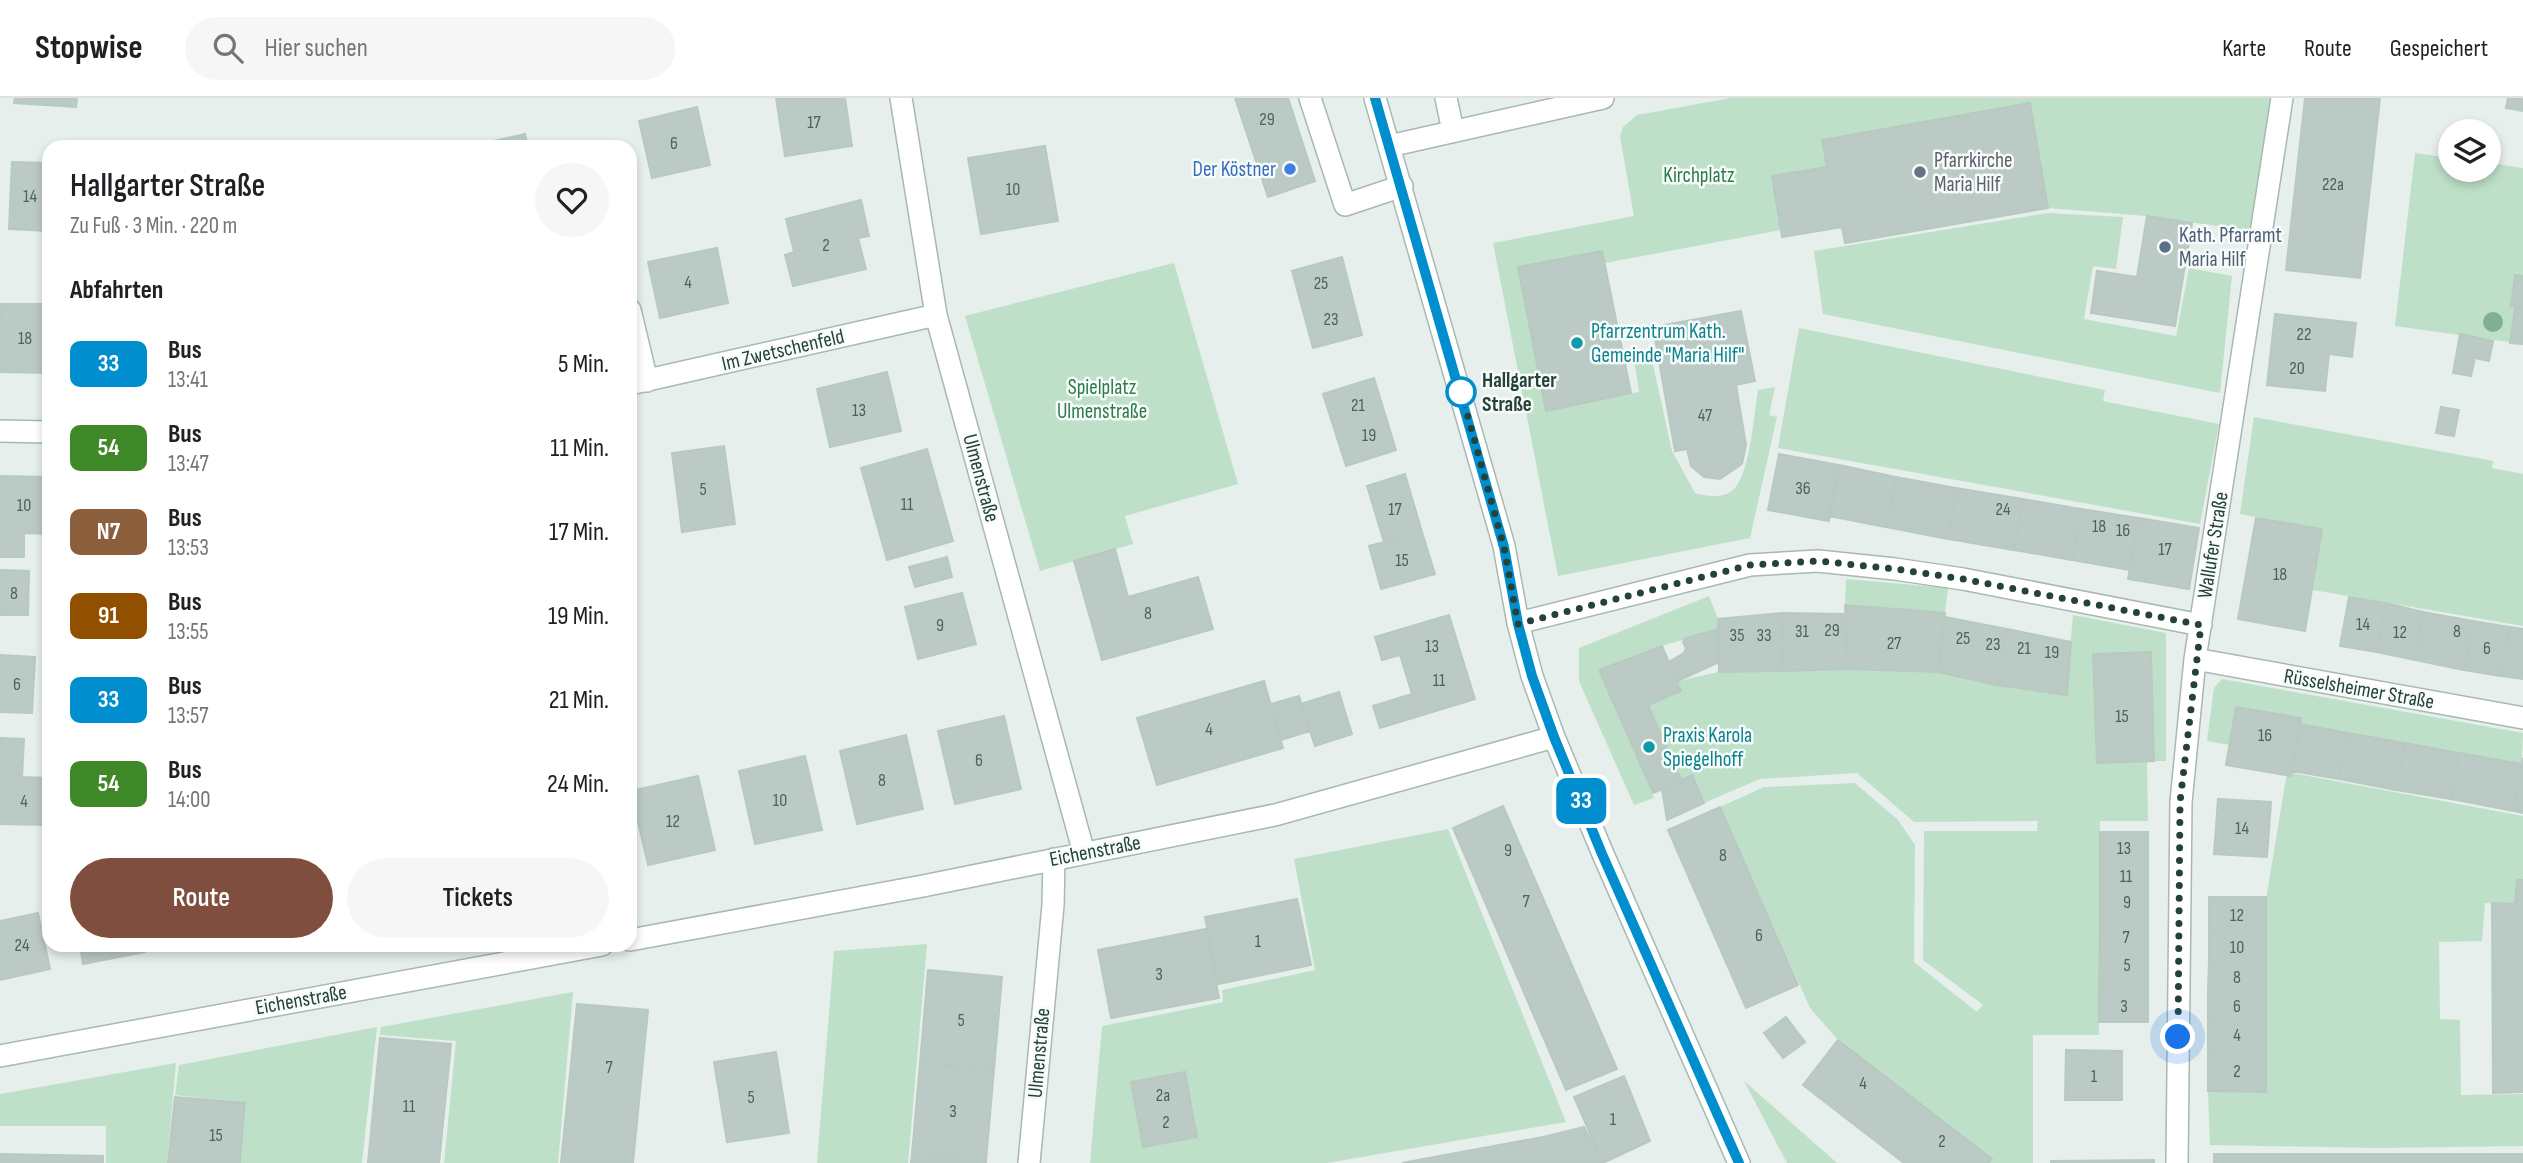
<!DOCTYPE html>
<html lang="de">
<meta charset="utf-8">
<style>
:root{--surface:#fff;--page:#f6f6f6;--text:#202124;--muted:#757577;--line:#e0e0e0;--accent:#7f4e3f}
body{margin:0;font-family:"Sofia Sans Condensed",sans-serif;background:var(--page);color:var(--text);height:100vh;display:flex;flex-direction:column;font-size:26px;white-space:nowrap}
*{box-sizing:border-box;margin:0}
p{font-size:23px;color:var(--muted)}
.icon{flex:none;width:38px;height:38px;fill:none;stroke:currentColor;stroke-width:2;stroke-linecap:round;stroke-linejoin:round}
.map{position:relative;flex:1;overflow:hidden}
.panel{position:absolute;left:42px;top:42px;width:595px;height:812px;display:flex;flex-direction:column;background:var(--surface);border-radius:21px;box-shadow:0 4px 10px #0003}
.panel>*{flex:none}
.badge{padding:0 14px;border-radius:10px;font-size:24px;line-height:46px}
.buttons{position:absolute;left:2438px;top:21px;display:grid;gap:14px}
.buttons a{display:grid;place-items:center;width:63px;height:63px;border-radius:50%;background:var(--surface);box-shadow:0 4px 10px #0003;font-size:35px}
.you{position:absolute;width:35px;height:35px;margin:-18px;border:5px solid #fff;border-radius:50%;background:#1a73e8;box-shadow:0 0 0 10px #1a73e833}
.map>.badge{position:absolute;translate:-50% -50%;box-shadow:0 0 0 4px #fff}
h2{padding:0 28px;font-size:26px;line-height:63px}
.round{display:grid;place-items:center;flex:none;width:74px;height:74px;border-radius:37px;background:var(--page)}
.headline{display:flex;align-items:center;justify-content:space-between;height:119px;padding:0 28px}
h1{font-size:33px;font-weight:600;line-height:52px}
.button{display:flex;gap:14px;margin-top:auto;padding:14px 28px}
.button a{flex:1;height:80px;border-radius:42px;background:var(--accent);color:#fff;font-size:28px;font-weight:600;line-height:80px;text-align:center}
.button a+a{background:var(--page);color:var(--text)}
ul{padding:0;list-style:none}
li{display:flex;align-items:center;gap:21px;height:84px;padding:0 28px}
li div{flex:1}
li b{display:block;font-size:26px}
li em{font-style:normal}
li .badge{min-width:77px;font-weight:700;text-align:center}
header{display:flex;align-items:center;gap:42px;box-sizing:border-box;height:98px;padding:0 35px;background:var(--surface);border-bottom:2px solid var(--line)}
header strong{font-size:33px}
nav{display:flex;gap:38px;margin-inline-start:auto;font-size:24px}
.search{width:490px;height:63px;background:var(--page);display:flex;align-items:center;gap:18px;box-sizing:border-box;padding:0 24px;border-radius:38px;color:var(--muted);font-size:26px}
.map>svg:first-child{display:block}
.green{fill:#bfe0c8}
.building{fill:#bbcac4;stroke:#b8c9c2;stroke-width:2}
.lines{fill:none;stroke-linecap:round;stroke-linejoin:round}
.minor-casing{stroke:#a8b8b2;stroke-width:24}
.minor{stroke:#fff;stroke-width:21}
.tree{fill:#80af93}
.line-casing{stroke:#fff;stroke-width:16}
.line{stroke:#008ecf;stroke-width:10}
.walk{stroke:#24423a;stroke-width:7;stroke-dasharray:0 12.6}
.shop-dot{fill:#3f7fe0;stroke:#f7fbf9;stroke-width:2.5}
.worship-dot{fill:#6b7280;stroke:#f7fbf9;stroke-width:2.5}
.service-dot{fill:#5c6f8a;stroke:#f7fbf9;stroke-width:2.5}
.culture-dot{fill:#0f9aa8;stroke:#f7fbf9;stroke-width:2.5}
.stop-dot{fill:#fff;stroke:#008ecf;stroke-width:3.5}
.labels{text-anchor:middle;dominant-baseline:central;stroke-width:5;stroke-linejoin:round;paint-order:stroke}
.number-label{font-size:18px;fill:#4a645c}
.worship-label{font-size:21px;fill:#5b616d;stroke:#f7fbf9;text-anchor:start}
.shop-label{font-size:21px;fill:#366cbe;stroke:#f7fbf9;text-anchor:end}
.park-label{font-size:21px;fill:#2d7a4b;stroke:#f7fbf9}
.service-label{font-size:21px;fill:#4e5e75;stroke:#f7fbf9;text-anchor:start}
.culture-label{font-size:21px;fill:#0d838f;stroke:#f7fbf9;text-anchor:start}
.street-label{font-size:21px;fill:#24423a;stroke:#f7fbf9}
.stop-label{font-size:21px;font-weight:bold;fill:#24423a;stroke:#f7fbf9;text-anchor:start}
</style>
<header>
<strong>Stopwise</strong>
<div class="search"><svg class="icon" aria-label="search" viewBox="0 0 24 24"><circle cx="10" cy="10" r="6"/><path d="M15 15l6 6"/></svg>Hier suchen</div>
<nav><a>Karte</a><a>Route</a><a>Gespeichert</a></nav>
</header>
<div class="map">
<svg width="2523" height="1065" viewBox="0 0 2523 1065">
<rect width="100%" height="100%" fill="#e6efeb"/>
<path class="green" d="M1731 0H2272L2253 133 2147 118 2048 110 2029 5 1822 42 1827 69 1772 79 1781 132 1605 165 1602 153 1519 169 1546 312 1639 294 1633 254 1650 253 1672 353 1695 395C1706 398 1721 401 1732 393 1750 379 1754 315 1758 292L1775 289 1769 317 1777 319 1750 440 1558 478 1493 145 1634 118 1620 39 1623 29 1637 17Z
M2415 55 2450 60V72H2488L2489 65 2523 70V246L2395 228Z
M2048 115 2123 119 2116 171 2093 168 2084 221 2176 238 2189 170 2232 178 2220 295 1823 216 1814 153Z
M1174 165 1238 386 1125 418 1133 446 1040 473 965 218Z
M1799 230 2105 292 2103 303 2219 326 2200 426 1778 350Z
M2254 319 2493 363 2492 370 2523 376V528L2313 492 2322 431 2240 416Z
M1846 481 1948 490 1945 515 1845 507Z
M1709 498 1718 521 1719 531 1662 548 1599 572 1654 700 1634 707 1579 583V550Z
M2073 517 2166 535V663H2154L2151 554 2094 556 2097 664 2147 663 2148 723H2100L2099 937H2033V1065H1988L1991 1061 1838 942 1810 910 1720 709 1764 689 1855 685 1898 722 1915 747 1914 864 1977 914 1983 907 1923 862 1924 733H2037L2038 723 1914 724 1857 675 1760 681 1704 705 1692 678 1681 682 1648 607 1681 593 1678 583 1719 574 1848 571 1938 574 1996 587 2066 597Z
M2222 581 2523 635 2522 666 2300 626V620L2230 647 2207 643 2214 590Z
M2287 674 2523 718V782H2517L2515 806 2485 805 2482 843 2439 844 2440 921 2460 922 2461 997 2523 996V1048L2379 1050 2210 1047 2208 993 2266 994 2267 795Z
M1448 731 1566 1024 1327 1065H1090L1102 928 1223 904 1222 892 1315 872 1294 761Z
M927 846 908 1065H817L834 853Z
M573 894 558 1065H444L456 943 380 937 381 929Z
M377 929 362 1065H241L246 1005 175 997 179 967Z
M176 965 167 1065H106V1028H0V996Z
M1744 983 1837 1065H1787Z"/>
<path class="building" d="M15 0H77L76 9 14 5Z
M776 0H845L852 48 785 58Z
M1235 0H1288L1315 83 1268 99Z
M2305 0H2380L2360 180 2286 172Z
M2508 0H2523V13L2506 10Z
M2030 5 2048 110 1845 145 1842 129 1782 139 1772 78 1827 69 1822 42Z
M697 9 710 67 652 80 639 23Z
M525 36 528 49H466Z
M1045 48 1058 123 981 136 968 60Z
M12 64 49 65V133L9 131Z
M861 102 869 138 858 140 866 171 793 188 785 157 794 154 786 121Z
M2147 118 2192 125 2175 228 2091 215 2097 173 2137 179Z
M717 150 728 205 660 220 648 164Z
M1602 153 1631 295 1546 313 1518 169Z
M1342 159 1362 237 1313 250 1292 173Z
M2515 177 2523 178V209L2511 208Z
M1 206H49V275L0 274Z
M2515 210 2523 211V246L2510 245Z
M1741 213 1755 283 1736 287 1746 347 1742 366 1720 381 1704 379 1691 368 1687 351 1675 353 1653 229Z
M2275 216 2356 225 2352 259 2329 256 2325 293 2267 287Z
M2460 236 2493 243 2489 263 2475 260 2471 278 2453 275Z
M887 274 901 333 830 349 817 291Z
M1374 280 1396 352 1346 368 1323 296Z
M2441 309 2459 312 2454 338 2436 335Z
M724 348 735 426 682 434 672 355Z
M927 351 953 443 887 462 861 370Z
M1779 356 1839 367 1829 423 1768 412Z
M1839 367 1896 379 1886 429 1829 418Z
M1405 376 1422 434 1384 444 1367 388Z
M0 378 49 379V441L48 436 24 435V459H0Z
M1896 379 1956 390 1948 441 1886 429Z
M1956 390 2023 401 2014 452 1948 441Z
M2023 401 2081 411 2072 462 2014 452Z
M2081 411 2139 420 2130 472 2072 462Z
M2139 420 2199 430 2189 491 2128 481Z
M2256 420 2322 431 2305 533 2238 521Z
M1422 434 1435 476 1381 491 1369 448Z
M1115 451 1128 499 1198 479 1213 531 1102 562 1074 463Z
M947 459 952 479 915 489 909 469Z
M0 472 29 473 28 517H0Z
M962 495 976 546 918 561 905 509Z
M2349 499 2386 505 2377 554 2340 548Z
M2386 505 2423 514 2415 562 2377 554Z
M1845 507 1945 515 1938 574 1848 571Z
M2423 514 2473 523 2464 572 2415 562Z
M1782 515 1845 516 1848 571 1783 573Z
M1782 515 1783 573 1719 574 1718 521Z
M1449 517 1475 601 1380 630 1373 608 1412 596 1400 557 1382 562 1375 539Z
M1945 519 2007 531 1996 587 1938 574Z
M2473 523 2510 529 2501 578 2464 572Z
M2510 529 2523 531V581L2501 578Z
M1719 531V564L1678 583 1669 564 1684 555 1686 550 1683 544 1685 540Z
M2007 531 2071 544 2067 597 1996 587Z
M1662 548 1681 593 1648 607 1682 684 1653 695 1599 572Z
M2151 554 2154 663 2097 665 2093 556Z
M0 557 35 559 32 615 0 614Z
M1264 583 1283 650 1157 687 1137 620Z
M1339 594 1352 636 1315 648 1301 606Z
M1299 598 1310 633 1281 642 1271 606Z
M2236 609 2301 620 2291 678 2226 667Z
M1004 618 1021 691 955 706 938 633Z
M2300 626 2348 635 2339 681 2292 673Z
M2348 635 2405 645 2396 692 2339 681Z
M906 637 923 711 857 726 840 653Z
M0 640 24 641 22 679 49 680V727L0 726Z
M2405 645 2459 655 2451 701 2396 692Z
M2459 655 2522 666 2514 713 2451 701Z
M805 658 822 732 755 746 739 673Z
M2523 660V715L2514 713Z
M1692 677 1704 705 1667 722 1662 691Z
M698 678 715 752 648 767 631 693Z
M2218 701 2271 704 2267 759 2214 756Z
M1503 708 1617 971 1566 992 1453 730Z
M1720 709 1798 887 1746 910 1668 732Z
M2100 734H2148V766H2100Z
M2100 766H2148V829H2100Z
M2517 782H2523V994L2493 995 2492 805 2515 806Z
M2209 799H2266V835H2209Z
M1297 801 1311 867 1218 886 1205 819Z
M38 815 50 871 0 882V823Z
M2100 829H2148V892H2099Z
M1206 831 1219 900 1111 920 1098 852Z
M2209 835H2266V863H2209Z
M80 847H143L145 854 83 866Z
M2209 863H2266V894H2208Z
M928 872 1002 879 994 971 920 965Z
M2099 892H2148V924H2099Z
M2208 894H2266V922H2208Z
M577 906 648 912 633 1065H561Z
M1786 919 1805 944 1783 960 1764 935Z
M2208 922H2266V953H2208Z
M380 940 451 946 439 1065H368Z
M1838 942 1992 1061 1988 1065H1904L1803 987Z
M2066 952 2122 953V1002H2065Z
M2208 953H2266V994L2208 993Z
M776 954 789 1035 727 1044 714 964Z
M920 965 994 971 986 1063 912 1056Z
M1185 974 1197 1039 1143 1049 1131 984Z
M1624 978 1650 1043 1603 1065 1574 999Z
M175 999 245 1005 240 1065H168Z
M1584 1029 1603 1065H1402L1543 1039Z
M0 1056 103 1058V1065H0Z
M912 1056 986 1063V1065H911Z
M2214 1056H2523V1065H2214Z
M2154 1062V1065H2051V1063Z"/>
<g class="lines">
<defs>
<path id="minor" d="M901 0 936 217 1084 755
M1310 0 1345 107 1402 88
M1375 0 1504 448 1518 525 1532 578 1554 639 1603 756 1739 1065
M1446 0 1453 33
M1389 48 1603 0
M630 212 647 283
M630 286 936 217
M0 333 49 334
M1518 525 1750 467 1818 463 1895 471 1963 481 2201 527
M2195 561 2523 620
M630 842 923 788 1275 717 1554 639
M0 958 602 847
M1029 1065 1053 807 1054 761
M2177 1065 2181 704 2195 561 2282 0"/>
</defs>
<use href="#minor" class="minor-casing"/>
<use href="#minor" class="minor"/>
</g>
<circle class="tree" cx="2493" cy="224" r="10"/>
<g class="lines">
<defs>
<path id="line" d="M1375 0 1504 449 1518 526 1532 578 1554 639 1602 756 1739 1065"/>
</defs>
<use href="#line" class="line-casing"/>
<use href="#line" class="line"/>
<path class="walk" d="M1461 294 1504 449 1518 526 1750 467 1818 463 1895 471 1963 481 2201 527 2180 704 2178 939"/>
</g>
<circle class="shop-dot" cx="1290" cy="71" r="7"/>
<circle class="worship-dot" cx="1920" cy="74" r="7"/>
<circle class="service-dot" cx="2165" cy="149" r="7"/>
<g class="culture-dot">
<circle cx="1577" cy="245" r="7"/>
<circle cx="1649" cy="649" r="7"/>
</g>
<circle class="stop-dot" cx="1461" cy="294" r="14"/>
<g class="labels">
<g class="number-label">
<text x="1267" y="21">29</text>
<text x="814" y="24">17</text>
<text x="674" y="45">6</text>
<text x="2333" y="86">22a</text>
<text x="1013" y="91">10</text>
<text x="30" y="98">14</text>
<text x="826" y="147">2</text>
<text x="688" y="184">4</text>
<text x="1321" y="185">25</text>
<text x="1331" y="221">23</text>
<text x="2304" y="236">22</text>
<text x="25" y="240">18</text>
<text x="2297" y="270">20</text>
<text x="1358" y="307">21</text>
<text x="859" y="312">13</text>
<text x="1705" y="317">47</text>
<text x="1369" y="337">19</text>
<text x="1803" y="390">36</text>
<text x="703" y="391">5</text>
<text x="907" y="406">11</text>
<text x="24" y="407">10</text>
<text x="1395" y="411">17</text>
<text x="2003" y="411">24</text>
<text x="2099" y="428">18</text>
<text x="2123" y="432">16</text>
<text x="2165" y="451">17</text>
<text x="1402" y="462">15</text>
<text x="2280" y="476">18</text>
<text x="14" y="495">8</text>
<text x="1148" y="515">8</text>
<text x="2363" y="526">14</text>
<text x="940" y="527">9</text>
<text x="1832" y="532">29</text>
<text x="1802" y="533">31</text>
<text x="2457" y="533">8</text>
<text x="2400" y="534">12</text>
<text x="1737" y="537">35</text>
<text x="1764" y="537">33</text>
<text x="1963" y="540">25</text>
<text x="1894" y="545">27</text>
<text x="1993" y="546">23</text>
<text x="1432" y="548">13</text>
<text x="2024" y="550">21</text>
<text x="2487" y="550">6</text>
<text x="2052" y="554">19</text>
<text x="1439" y="582">11</text>
<text x="17" y="586">6</text>
<text x="2122" y="618">15</text>
<text x="1209" y="631">4</text>
<text x="2265" y="637">16</text>
<text x="979" y="662">6</text>
<text x="882" y="682">8</text>
<text x="780" y="702">10</text>
<text x="24" y="703">4</text>
<text x="673" y="723">12</text>
<text x="2242" y="730">14</text>
<text x="2124" y="750">13</text>
<text x="1508" y="752">9</text>
<text x="1723" y="757">8</text>
<text x="2126" y="778">11</text>
<text x="1526" y="803">7</text>
<text x="2127" y="804">9</text>
<text x="2237" y="817">12</text>
<text x="1759" y="837">6</text>
<text x="2126" y="839">7</text>
<text x="1258" y="843">1</text>
<text x="22" y="847">24</text>
<text x="2237" y="849">10</text>
<text x="2127" y="867">5</text>
<text x="1159" y="876">3</text>
<text x="2237" y="879">8</text>
<text x="2124" y="908">3</text>
<text x="2237" y="908">6</text>
<text x="961" y="922">5</text>
<text x="2237" y="937">4</text>
<text x="609" y="969">7</text>
<text x="2237" y="973">2</text>
<text x="2094" y="978">1</text>
<text x="1863" y="985">4</text>
<text x="1163" y="997">2a</text>
<text x="751" y="999">5</text>
<text x="409" y="1008">11</text>
<text x="953" y="1013">3</text>
<text x="1613" y="1021">1</text>
<text x="1166" y="1024">2</text>
<text x="216" y="1037">15</text>
<text x="1942" y="1043">2</text>
</g>
<g class="worship-label">
<text x="1934" y="62">Pfarrkirche<tspan x="1934" dy="24">Maria Hilf</tspan></text>
</g>
<g class="shop-label">
<text x="1276" y="71">Der Köstner</text>
</g>
<g class="park-label">
<text x="1699" y="77">Kirchplatz</text>
<text x="1102" y="289">Spielplatz<tspan x="1102" dy="24">Ulmenstraße</tspan></text>
</g>
<g class="service-label">
<text x="2179" y="137">Kath. Pfarramt<tspan x="2179" dy="24">Maria Hilf</tspan></text>
</g>
<g class="culture-label">
<text x="1591" y="233">Pfarrzentrum Kath.<tspan x="1591" dy="24">Gemeinde "Maria Hilf"</tspan></text>
<text x="1663" y="637">Praxis Karola<tspan x="1663" dy="24">Spiegelhoff</tspan></text>
</g>
<g class="street-label">
<text transform="translate(783 252) rotate(-13)">Im Zwetschenfeld</text>
<text transform="translate(981 380) rotate(75)">Ulmenstraße</text>
<text transform="translate(2213 447) rotate(-81)">Wallufer Straße</text>
<text transform="translate(2359 591) rotate(10)">Rüsselsheimer Straße</text>
<text transform="translate(1095 753) rotate(-11)">Eichenstraße</text>
<text transform="translate(301 902) rotate(-10)">Eichenstraße</text>
<text transform="translate(1039 955) rotate(-85)">Ulmenstraße</text>
</g>
<g class="stop-label">
<text x="1482" y="282">Hallgarter<tspan x="1482" dy="24">Straße</tspan></text>
</g>
</g>
</svg>
<div class="buttons">
<a><svg class="icon" aria-label="layers" viewBox="0 0 24 24"><path d="M12 4l9 5-9 5-9-5zM3 14l9 5 9-5"/></svg></a>
</div>
<div class="you" style="left:2178px;top:939px"></div>
<b class="badge" style="left:1581px;top:703px;background:#008ecf;color:#fff">33</b>
<section class="panel">
<div class="headline"><div><h1>Hallgarter Straße</h1><p>Zu Fuß · 3 Min. · 220 m</p></div><a class="round"><svg class="icon" aria-label="heart" viewBox="0 0 24 24"><path d="M12 20l-8-8c-3-5 5-10 8-4 3-6 11-1 8 4z"/></svg></a></div>
<h2>Abfahrten</h2>
<ul>
<li><span class="badge" style="background:#008ecf;color:#fff">33</span><div><b>Bus</b><p>13:41</p></div><em>5 Min.</em></li>
<li><span class="badge" style="background:#3f8827;color:#fff">54</span><div><b>Bus</b><p>13:47</p></div><em>11 Min.</em></li>
<li><span class="badge" style="background:#8b5e3c;color:#fff">N7</span><div><b>Bus</b><p>13:53</p></div><em>17 Min.</em></li>
<li><span class="badge" style="background:#914f00;color:#fff">91</span><div><b>Bus</b><p>13:55</p></div><em>19 Min.</em></li>
<li><span class="badge" style="background:#008ecf;color:#fff">33</span><div><b>Bus</b><p>13:57</p></div><em>21 Min.</em></li>
<li><span class="badge" style="background:#3f8827;color:#fff">54</span><div><b>Bus</b><p>14:00</p></div><em>24 Min.</em></li>
</ul>
<div class="button"><a>Route</a><a>Tickets</a></div>
</section>
</div>
